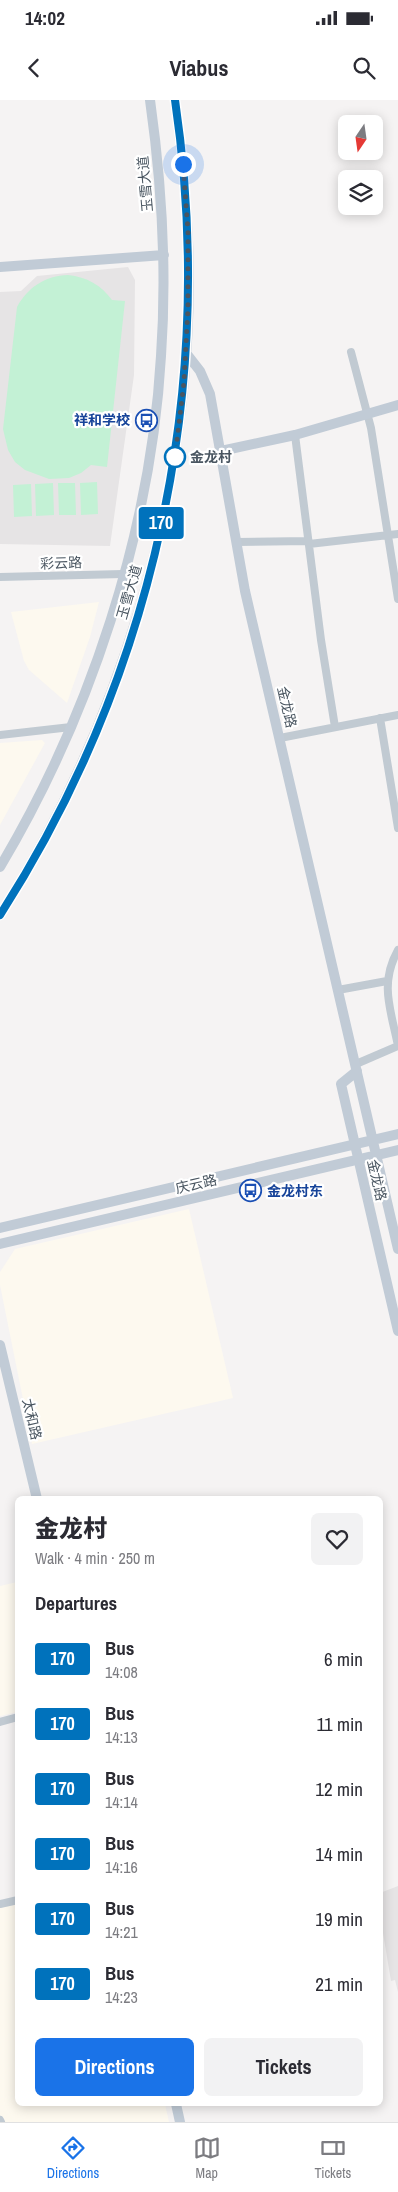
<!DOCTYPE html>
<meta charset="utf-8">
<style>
:root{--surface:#fff;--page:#f2f2f3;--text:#2b2b33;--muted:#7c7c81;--line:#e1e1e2;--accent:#1a73e8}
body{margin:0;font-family:"Archivo Narrow","Noto Sans SC",sans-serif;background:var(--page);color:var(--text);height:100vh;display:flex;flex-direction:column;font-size:19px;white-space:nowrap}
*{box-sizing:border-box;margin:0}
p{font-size:16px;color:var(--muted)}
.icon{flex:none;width:28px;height:28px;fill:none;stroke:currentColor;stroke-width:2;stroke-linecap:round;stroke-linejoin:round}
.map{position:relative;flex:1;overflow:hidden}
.sheet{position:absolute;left:15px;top:1396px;width:368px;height:610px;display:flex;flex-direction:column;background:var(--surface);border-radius:8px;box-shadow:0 2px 12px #0003}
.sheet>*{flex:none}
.badge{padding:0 10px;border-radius:4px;font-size:18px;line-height:32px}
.needle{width:32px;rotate:193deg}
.controls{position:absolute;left:338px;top:15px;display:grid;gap:10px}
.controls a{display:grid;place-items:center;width:45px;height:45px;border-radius:8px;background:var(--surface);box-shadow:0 2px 12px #0003;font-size:25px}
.you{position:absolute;width:25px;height:25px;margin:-12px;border:4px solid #fff;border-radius:50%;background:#1a73e8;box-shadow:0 0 0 8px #1a73e833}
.map>.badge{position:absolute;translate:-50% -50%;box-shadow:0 0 0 2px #fff}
h2{padding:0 20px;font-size:19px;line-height:45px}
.round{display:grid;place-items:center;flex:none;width:52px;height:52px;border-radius:8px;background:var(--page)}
.summary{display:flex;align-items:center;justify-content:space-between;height:85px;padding:0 20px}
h1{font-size:24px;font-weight:800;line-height:38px}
.primary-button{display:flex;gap:10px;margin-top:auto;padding:10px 20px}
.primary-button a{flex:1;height:58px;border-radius:8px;background:var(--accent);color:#fff;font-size:20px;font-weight:800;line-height:58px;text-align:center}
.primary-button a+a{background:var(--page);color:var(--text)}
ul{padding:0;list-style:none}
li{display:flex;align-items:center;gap:15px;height:65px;padding:0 20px}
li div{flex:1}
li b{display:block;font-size:19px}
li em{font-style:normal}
li .badge{min-width:55px;font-weight:700;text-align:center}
.status{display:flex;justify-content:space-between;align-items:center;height:35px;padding:0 25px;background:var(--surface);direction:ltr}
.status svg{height:14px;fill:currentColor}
header{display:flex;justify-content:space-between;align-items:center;height:65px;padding:0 20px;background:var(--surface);font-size:22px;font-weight:800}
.tabs{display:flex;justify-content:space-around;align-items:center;height:70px;border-top:1px solid var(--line);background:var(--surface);font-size:14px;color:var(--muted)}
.tabs a{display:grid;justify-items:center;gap:2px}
.tabs .selected{color:var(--accent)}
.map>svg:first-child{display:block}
.commercial{fill:#fdf9ef}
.education{fill:#e6e4e5}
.pitch{fill:#c3f1d5}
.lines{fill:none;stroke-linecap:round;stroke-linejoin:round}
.street{stroke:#c1cad2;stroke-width:8}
.secondary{stroke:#c1cbd6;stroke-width:10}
.line-casing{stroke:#fff;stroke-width:11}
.line{stroke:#0072bc;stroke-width:8}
.walk{stroke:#4a5661;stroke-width:5;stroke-dasharray:0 9}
.stop-dot{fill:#fff;stroke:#0072bc;stroke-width:2.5}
.labels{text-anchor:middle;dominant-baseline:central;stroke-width:4.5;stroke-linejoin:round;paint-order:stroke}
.street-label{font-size:14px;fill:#4a5661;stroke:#fff}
.transit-label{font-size:14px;font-weight:bold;fill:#164399;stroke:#fff;text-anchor:end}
.stop-label{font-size:14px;font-weight:bold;fill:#4a5661;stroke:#fff;text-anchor:start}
</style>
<div class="status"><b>14:02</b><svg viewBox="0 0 49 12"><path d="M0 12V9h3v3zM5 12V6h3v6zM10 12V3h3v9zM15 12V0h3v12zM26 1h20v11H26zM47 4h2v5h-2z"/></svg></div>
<header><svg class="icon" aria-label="back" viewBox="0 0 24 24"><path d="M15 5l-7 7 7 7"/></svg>Viabus<svg class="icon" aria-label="search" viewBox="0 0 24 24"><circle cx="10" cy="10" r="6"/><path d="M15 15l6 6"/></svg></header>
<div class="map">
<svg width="398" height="2022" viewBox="0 0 398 2022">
<rect width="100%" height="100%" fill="#f5f3f3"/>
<path class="commercial" d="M99 502 90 537 67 603 29 570 24 561 11 512Z
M42 640 45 643 0 725V643Z
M189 1109 233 1298 32 1344 0 1185V1172L15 1149Z
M17 1482V1612L0 1616V1486Z
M17 1804 18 2004H165L169 2022H4L0 2017V1808Z"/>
<path class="education" d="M128 167 135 180 134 275 110 446 0 444V192L21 191 37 176Z
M398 1786V1892L395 1880 391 1881 380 1815V1793Z"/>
<path class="pitch" d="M68 175C87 177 101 185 112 200L125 201 107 367 91 365 81 373 69 378 49 379 25 370 15 362 8 350 3 329 17 207C28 187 45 176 68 175Z
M97 382 98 414 81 415 80 383Z
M53 383 54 415 36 416 35 384Z
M58 383H75L76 415H59Z
M31 384 32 416 14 417 13 385Z"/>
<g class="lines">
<path class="street" d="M351 252 371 328 398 499
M295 335 321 540 335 627
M236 442 308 441
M309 444 398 434
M0 477 123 474
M380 618 398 728
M0 635 71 627
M280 638 398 615
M338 890 387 881
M398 946C391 910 379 884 398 850
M356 964 398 946
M0 1622 18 1617
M0 1804 18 1800
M0 2020 1 2022"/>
<path class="secondary" d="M0 167 164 155
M186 253 200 271 210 294 245 491 398 1149
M221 351 295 335 398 305
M0 767C90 616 151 432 161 256 167 170 162 85 150 0
M0 815C119 627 187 406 189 183 189 122 183 61 175 0
M357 971 341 984 398 1231
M0 1128 398 1034
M0 1144 398 1050
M0 1245 37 1399
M176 2004 180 2022"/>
</g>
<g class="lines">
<defs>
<path id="line" d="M0 815C156 572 217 285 175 0"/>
</defs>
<use href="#line" class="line-casing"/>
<use href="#line" class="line"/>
<path class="walk" d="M175 357 184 282 188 208V131L183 64"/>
</g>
<defs>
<symbol id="bus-ring" viewBox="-11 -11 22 22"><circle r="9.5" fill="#fff" stroke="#1a4fb4" stroke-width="1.5"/><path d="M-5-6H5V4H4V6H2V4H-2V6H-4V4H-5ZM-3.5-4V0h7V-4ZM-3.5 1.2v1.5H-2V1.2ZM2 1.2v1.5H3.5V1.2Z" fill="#1a4fb4"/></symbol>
</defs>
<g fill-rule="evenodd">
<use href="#bus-ring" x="134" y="308" width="25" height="25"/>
<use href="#bus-ring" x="238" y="1078" width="25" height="25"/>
</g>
<circle class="stop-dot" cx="175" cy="357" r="10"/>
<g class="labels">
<g class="street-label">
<text transform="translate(145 84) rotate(-95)">玉雪大道</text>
<text transform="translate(61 463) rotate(-2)">彩云路</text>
<text transform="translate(129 492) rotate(-74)">玉雪大道</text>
<text transform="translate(287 607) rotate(77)">金龙路</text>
<text transform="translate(377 1080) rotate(77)">金龙路</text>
<text transform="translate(196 1084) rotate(-13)">庆云路</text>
<text transform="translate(32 1319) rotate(77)">太和路</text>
</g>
<g class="transit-label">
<text x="130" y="320">祥和学校</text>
<text x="267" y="1091" text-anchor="start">金龙村东</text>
</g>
<g class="stop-label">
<text x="190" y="357">金龙村</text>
</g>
</g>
</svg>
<div class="controls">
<a><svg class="needle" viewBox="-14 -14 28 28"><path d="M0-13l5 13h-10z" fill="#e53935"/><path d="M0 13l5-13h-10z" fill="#7c7c81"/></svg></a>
<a><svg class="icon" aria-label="layers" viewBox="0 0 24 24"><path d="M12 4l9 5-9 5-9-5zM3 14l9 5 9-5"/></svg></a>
</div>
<div class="you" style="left:183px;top:64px"></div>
<b class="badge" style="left:161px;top:423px;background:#0072bc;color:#fff">170</b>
<section class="sheet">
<div class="summary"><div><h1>金龙村</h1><p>Walk · 4 min · 250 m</p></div><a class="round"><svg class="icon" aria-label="heart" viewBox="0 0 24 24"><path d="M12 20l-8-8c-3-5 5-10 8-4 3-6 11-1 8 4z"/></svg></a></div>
<h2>Departures</h2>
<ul>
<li><span class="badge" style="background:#0072bc;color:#fff">170</span><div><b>Bus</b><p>14:08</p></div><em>6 min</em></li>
<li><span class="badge" style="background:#0072bc;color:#fff">170</span><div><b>Bus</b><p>14:13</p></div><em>11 min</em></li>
<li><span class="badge" style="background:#0072bc;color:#fff">170</span><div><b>Bus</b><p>14:14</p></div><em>12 min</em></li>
<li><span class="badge" style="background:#0072bc;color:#fff">170</span><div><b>Bus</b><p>14:16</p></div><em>14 min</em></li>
<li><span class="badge" style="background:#0072bc;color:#fff">170</span><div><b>Bus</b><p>14:21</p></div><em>19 min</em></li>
<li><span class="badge" style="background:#0072bc;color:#fff">170</span><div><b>Bus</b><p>14:23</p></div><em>21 min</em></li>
</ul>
<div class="primary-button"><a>Directions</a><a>Tickets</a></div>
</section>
</div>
<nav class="tabs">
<a class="selected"><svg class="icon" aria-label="directions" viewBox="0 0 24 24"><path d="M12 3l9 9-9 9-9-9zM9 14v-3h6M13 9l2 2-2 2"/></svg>Directions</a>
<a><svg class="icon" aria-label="map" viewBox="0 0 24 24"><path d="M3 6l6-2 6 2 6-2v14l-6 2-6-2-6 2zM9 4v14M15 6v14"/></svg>Map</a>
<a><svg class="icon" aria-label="tickets" viewBox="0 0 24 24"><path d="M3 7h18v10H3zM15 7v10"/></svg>Tickets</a>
</nav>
